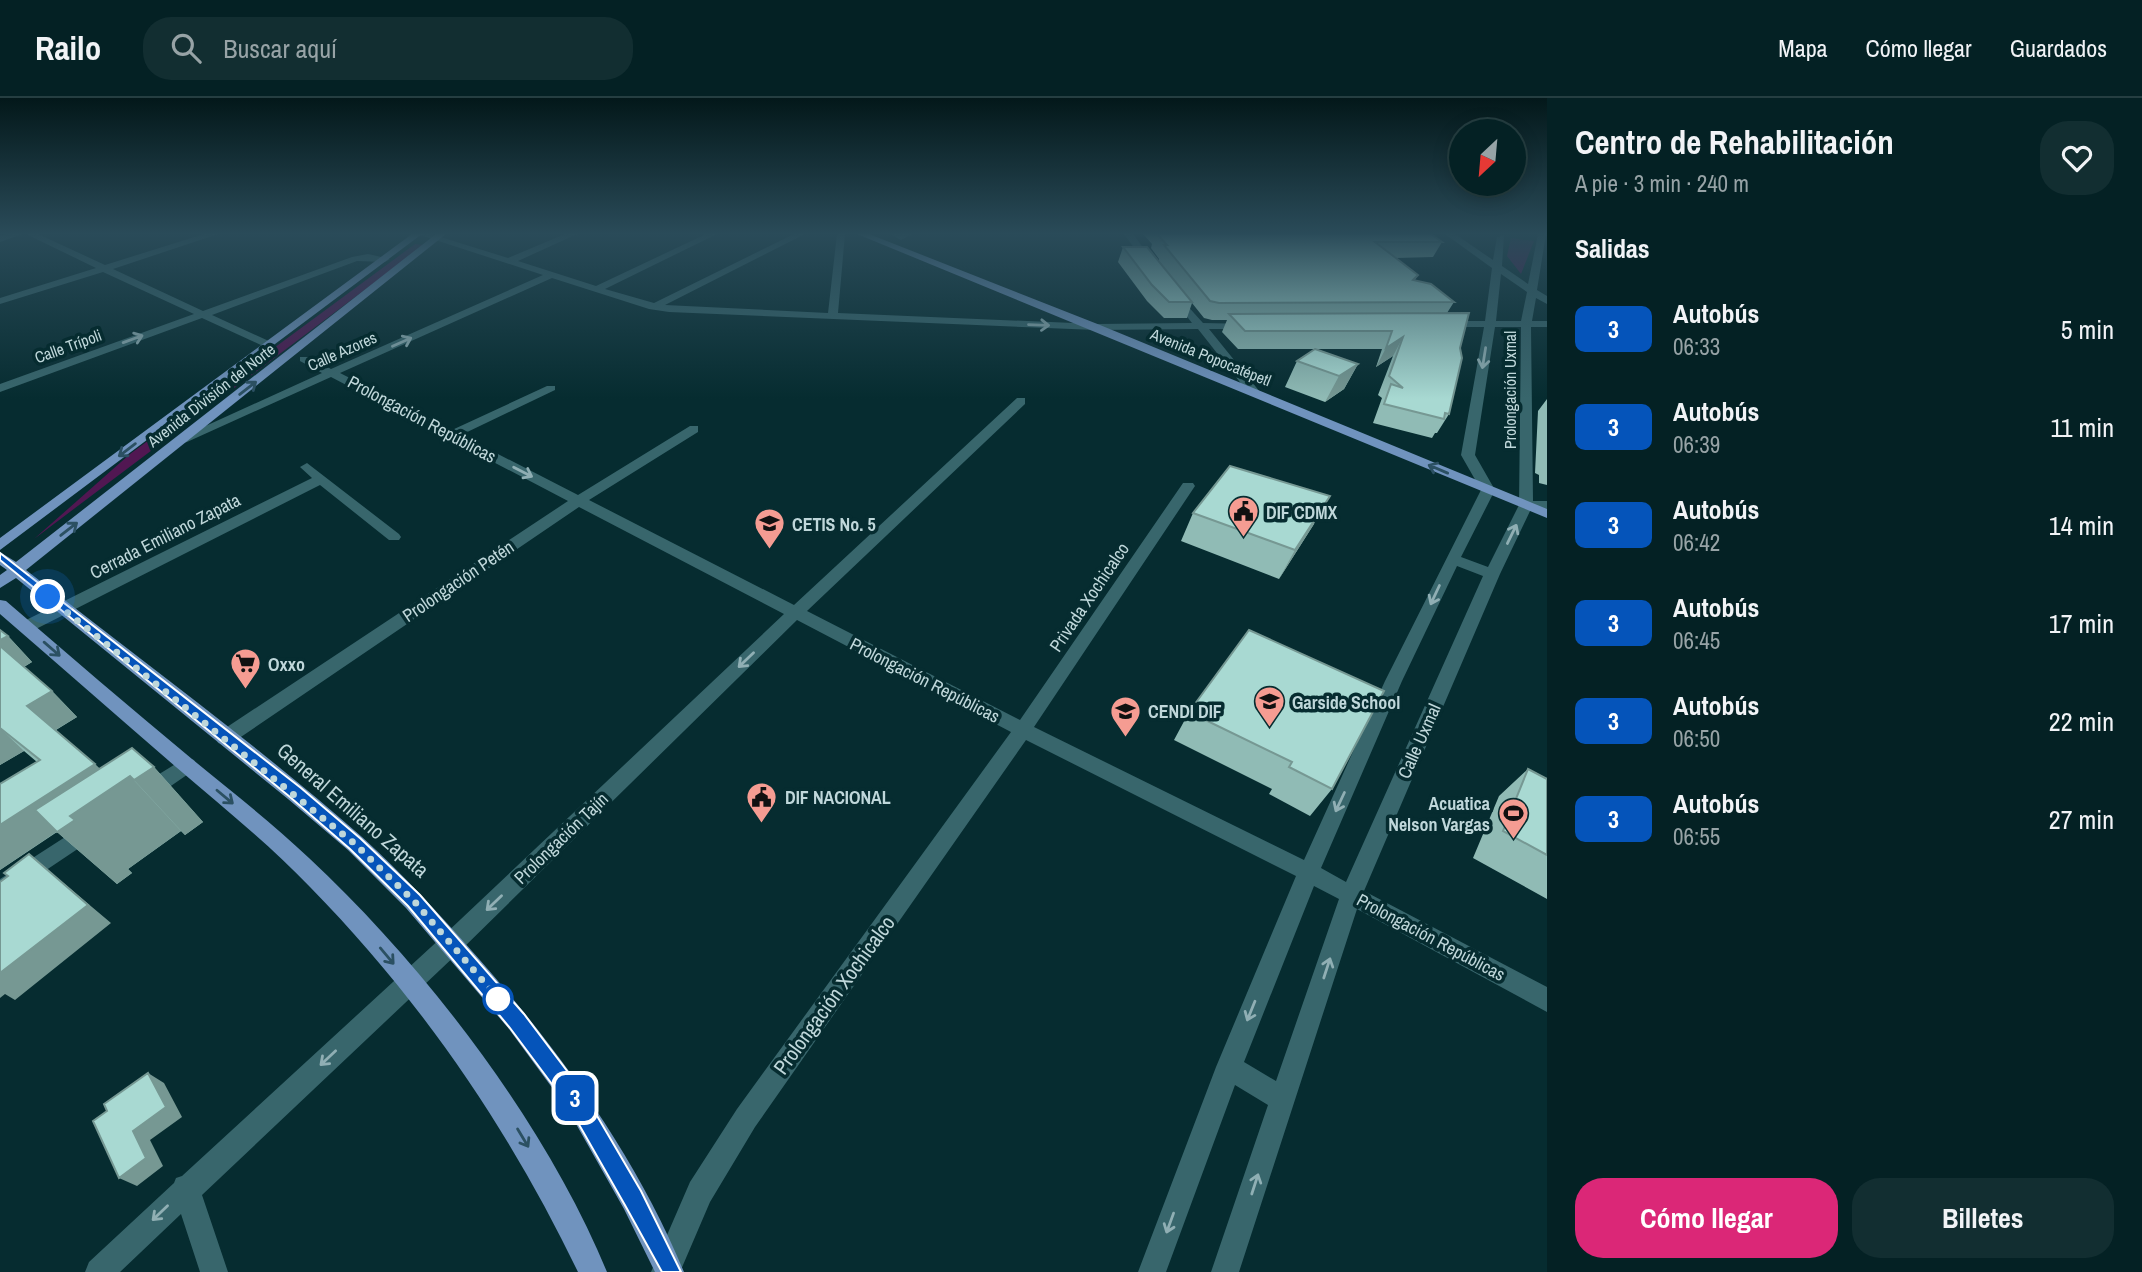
<!DOCTYPE html>
<html lang="es">
<meta charset="utf-8">
<style>
:root{--surface:#042124;--page:#122e31;--text:#f1f3f6;--muted:#97a3a6;--line:#253e41;--accent:#db2777}
body{margin:0;font-family:"Archivo Narrow",sans-serif;background:var(--page);color:var(--text);height:100vh;display:flex;flex-direction:column;font-size:26px;white-space:nowrap}
*{box-sizing:border-box;margin:0}
p{font-size:23px;color:var(--muted)}
.icon{flex:none;width:38px;height:38px;fill:none;stroke:currentColor;stroke-width:2;stroke-linecap:round;stroke-linejoin:round}
.map{position:relative;flex:1;overflow:hidden}
.details{display:flex;flex-direction:column;background:var(--surface);width:595px}
.details>*{flex:none}
.badge{padding:0 14px;border-radius:10px;font-size:24px;line-height:46px}
.needle{width:46px;rotate:206deg}
.tools{position:absolute;left:1449px;top:21px;display:grid;gap:14px}
.tools a{display:grid;place-items:center;width:77px;height:77px;border-radius:50%;background:var(--surface);box-shadow:0 4px 18px #0003,0 0 0 2px var(--line);font-size:35px}
.you{position:absolute;width:35px;height:35px;margin:-18px;border:5px solid #fff;border-radius:50%;background:#1a73e8;box-shadow:0 0 0 10px #1a73e833}
.map>.badge{position:absolute;translate:-50% -50%;box-shadow:0 0 0 4px #fff}
h2{padding:0 28px;font-size:26px;line-height:63px}
.round{display:grid;place-items:center;flex:none;width:74px;height:74px;border-radius:28px;background:var(--page)}
.headline{display:flex;align-items:center;justify-content:space-between;height:119px;padding:0 28px}
h1{font-size:33px;font-weight:700;line-height:52px}
.cta{display:flex;gap:14px;margin-top:auto;padding:14px 28px}
.cta a{flex:1;height:80px;border-radius:28px;background:var(--accent);color:#fff;font-size:28px;font-weight:700;line-height:80px;text-align:center}
.cta a+a{background:var(--page);color:var(--text)}
ul{padding:0;list-style:none}
li{display:flex;align-items:center;gap:21px;height:98px;padding:0 28px}
li div{flex:1}
li b{display:block;font-size:26px}
li em{font-style:normal}
li .badge{min-width:77px;font-weight:700;text-align:center}
header{display:flex;align-items:center;gap:42px;box-sizing:border-box;height:98px;padding:0 35px;background:var(--surface);border-bottom:2px solid var(--line)}
header strong{font-size:33px}
nav{display:flex;gap:38px;margin-inline-start:auto;font-size:24px}
.search{width:490px;height:63px;background:var(--page);display:flex;align-items:center;gap:18px;box-sizing:border-box;padding:0 24px;border-radius:28px;color:var(--muted);font-size:26px}
main{display:flex;flex:1;min-height:0}
.map>svg:first-child{display:block}
.green{fill:#511752}
.lines{fill:none;stroke-linecap:round;stroke-linejoin:round}
.minor{fill:#38666c;fill-rule:evenodd}
.major{fill:#7093be;fill-rule:evenodd}
.wall{fill:#90bbb5}
.shaded-wall{fill:#769893}
.building{fill:#a8d9d2;stroke:#769893;stroke-width:2}
.oneway{stroke:#90afb4}
.oneway2{stroke:#2b5062}
.line{fill:#0554ba;stroke:#fff;stroke-width:2}
.walk{stroke:#bfd7da;stroke-width:7;stroke-dasharray:0 12.6}
.stop-dot{fill:#fff;stroke:#0554ba;stroke-width:3.5}
.labels{text-anchor:middle;dominant-baseline:central;stroke-width:7;stroke-linejoin:round;paint-order:stroke}
.far-street-label{font-size:16px;fill:#bfd7da;stroke:#062c30}
.street-label{font-size:18px;fill:#bfd7da;stroke:#062c30}
.poi-label{font-size:18px;font-weight:bold;fill:#bfd7da;stroke:#062c30;text-anchor:start}
.near-street-label{font-size:21px;fill:#bfd7da;stroke:#062c30}
</style>
<header>
<strong>Railo</strong>
<div class="search"><svg class="icon" aria-label="search" viewBox="0 0 24 24"><circle cx="10" cy="10" r="6"/><path d="M15 15l6 6"/></svg>Buscar aquí</div>
<nav><a>Mapa</a><a>Cómo llegar</a><a>Guardados</a></nav>
</header>
<main>
<div class="map">
<svg width="1547" height="1174" viewBox="0 0 1547 1174">
<rect width="100%" height="100%" fill="#062c30"/>
<path class="green" d="M1511 140 1534 143 1521 176 1507 158Z
M415 146 424 147 34 441 130 356Z"/>
<g class="lines">
<path class="minor" d="M8 136H23L0 144V138Z
M26 136H38L105 167 204 136H218L113 171 203 213 352 159 368 156 390 161 385 164 357 163 212 217 271 244V248H263L202 220 0 294V286L194 216 103 174 0 206V200L96 170Z
M417 136H431L508 160 565 136H577L518 163 596 188 706 136H717L605 191 654 205 794 136H805L665 207 828 215 837 136H845L838 215 1096 226 1192 225 1170 197 1175 194 1203 225 1250 226 1251 228 1246 231H1209L1260 294 1254 298 1250 297 1198 231 1096 232 669 214 649 211 552 180 340 275 452 332 547 288H555V292L461 337 578 397 690 328H698V334L589 402 794 507 1017 300H1025V306L807 513 1020 622 1183 385H1193L1195 388 1034 629 1304 762 1385 583 1481 392 1461 357 1484 229H1446L1441 226 1446 223H1485L1492 170 1445 136H1455L1493 162 1497 139 1504 137 1502 168 1528 186 1538 136H1546L1537 192 1547 198V206L1536 200 1532 223H1547V229H1531L1533 403H1547V411H1531L1500 476 1364 793 1547 889V914L1357 811 1239 1174H1211L1268 1007 1235 987 1166 1174H1138L1216 969 1296 778 1026 642 755 1029 710 1104 680 1174H651L690 1084 737 1011 1011 634 797 522 459 854 202 1097 228 1174H200L181 1116 120 1174H85L89 1164 174 1085 176 1080 182 1078 443 838 784 516 579 409 232 645 225 647 218 645 216 640 218 635 568 403 331 279 187 344 183 345 177 341 322 275 300 263V259H308L331 271 543 177ZM1501 176 1527 194 1521 223H1496ZM1495 229H1521L1519 407 1488 469 1461 459 1495 392 1475 357ZM1457 468 1483 478 1346 784 1321 770 1402 583ZM1314 788 1339 801 1276 983 1244 964Z
M890 136H912L901 142Z
M1124 136H1133L1156 167 1154 169H1148Z
M307 365 399 436 401 439 399 442H389L320 387 32 533 26 535 18 529 20 525 312 380 300 369Z
M187 659 194 662 197 667 194 672 152 701 145 703 138 701 135 695 138 689Z
M90 723 97 726 100 732 97 738 0 803V781Z"/>
<path class="major" d="M412 136H422L0 452V440Z
M436 136H446L26 472C138 560 255 645 362 739 404 777 442 819 479 861 561 955 636 1058 684 1174H655L624 1111 567 1010 509 931 406 810 348 752 288 701 16 480 0 490V477L7 472 0 467V454L16 464Z
M857 136H869L1100 227 1547 411V420Z
M0 502 6 503C68 556 129 609 192 661 231 693 272 725 309 760 426 869 546 1026 607 1174H578C509 1031 421 902 310 789 268 745 221 708 176 669 117 618 59 567 0 516Z"/>
</g>
<path class="wall" d="M1143 136H1431L1442 144 1433 159 1396 160 1418 177 1415 182 1454 204 1447 215 1460 250 1449 316 1437 335H1435L1432 340 1373 325 1382 300 1378 297 1393 258 1376 269 1382 251H1316L1358 266 1344 291 1325 304 1285 289 1297 263 1315 251H1238L1222 234 1227 222H1212L1204 220 1192 205 1187 220H1164L1147 203 1118 164 1123 149 1159 163V161L1151 150 1152 146Z
M1547 301V387L1539 385V377L1535 375 1538 313Z
M1193 415 1314 426 1279 481 1181 443Z
M0 532 8 538 32 564 24 569 52 593 77 619 56 632 100 671 154 669 203 724 185 737 181 733 128 771 132 775 117 786 57 734 0 772V727L37 664 24 653 0 667Z
M1249 532 1332 691 1310 718 1269 696 1272 691 1174 642 1189 614Z
M1528 671 1547 681V801L1473 760 1499 698Z"/>
<path class="shaded-wall" d="M1403 239 1393 258 1376 269 1386 250Z
M1358 266 1344 291 1325 304 1339 278Z
M1330 398 1314 426 1279 481 1295 452Z
M8 538 32 564 20 571 0 549V542Z
M52 593 77 619 52 634 27 608Z
M0 630 24 653 0 667Z
M95 666 116 687 130 678 181 733 128 771 132 775 117 786 57 734 74 722 0 772V727Z
M154 669 203 724 185 737 134 682Z
M29 756 111 825 15 902 5 896 0 900V875Z
M148 975 164 985 182 1019 150 1042 163 1068 137 1088 119 1080 133 1033Z"/>
<path class="building" d="M1157 136H1431L1442 144H1375L1418 177 1413 182 1431 186 1454 204 1219 205 1210 203 1164 147H1167Z
M1123 149H1147L1192 204H1169L1152 187Z
M1469 215 1460 250 1462 260 1449 316 1445 315 1444 321 1384 306 1391 286 1403 290 1389 278 1403 239 1386 250 1392 233H1245L1229 216Z
M1315 251 1358 266 1339 278 1297 263Z
M1230 368 1330 398 1295 452 1193 415Z
M0 532 8 538 0 542Z
M1249 532 1384 593 1332 691 1289 669 1292 664 1189 614Z
M0 548 52 593 27 608 95 666 0 727V686L40 662 0 630Z
M132 650 154 669 134 682 130 678 70 718 75 722 57 734 35 712Z
M1528 671 1547 681V757L1503 733Z
M29 756 88 807 0 875V784L8 778 4 775Z
M148 975 166 1009 133 1033 146 1060 119 1080 93 1023 107 1013 104 1006Z"/>
<defs><path id="oneway-shaft" d="M-6 0H5M1.5-3L5.5 0L1.5 3" fill="none" stroke-width="1.6" stroke-linecap="round" stroke-linejoin="round" transform="scale(1.75)"/></defs>
<g class="oneway">
<use href="#oneway-shaft" transform="translate(1039 227) rotate(2)"/>
<use href="#oneway-shaft" transform="translate(133 241) rotate(-20)"/>
<use href="#oneway-shaft" transform="translate(402 244) rotate(-24)"/>
<use href="#oneway-shaft" transform="translate(1484 260) rotate(99)"/>
<use href="#oneway-shaft" transform="translate(523 374) rotate(27)"/>
<use href="#oneway-shaft" transform="translate(1512 436) rotate(-64)"/>
<use href="#oneway-shaft" transform="translate(1435 497) rotate(115)"/>
<use href="#oneway-shaft" transform="translate(746 562) rotate(136)"/>
<use href="#oneway-shaft" transform="translate(1340 704) rotate(115)"/>
<use href="#oneway-shaft" transform="translate(494 805) rotate(136)"/>
<use href="#oneway-shaft" transform="translate(1327 870) rotate(-72)"/>
<use href="#oneway-shaft" transform="translate(1251 913) rotate(112)"/>
<use href="#oneway-shaft" transform="translate(328 960) rotate(137)"/>
<use href="#oneway-shaft" transform="translate(1255 1086) rotate(-72)"/>
<use href="#oneway-shaft" transform="translate(160 1115) rotate(136)"/>
<use href="#oneway-shaft" transform="translate(1170 1125) rotate(110)"/>
</g>
<g class="oneway2">
<use href="#oneway-shaft" transform="translate(248 290) rotate(-38)"/>
<use href="#oneway-shaft" transform="translate(127 352) rotate(143)"/>
<use href="#oneway-shaft" transform="translate(1438 371) rotate(-157)"/>
<use href="#oneway-shaft" transform="translate(69 431) rotate(-38)"/>
<use href="#oneway-shaft" transform="translate(52 551) rotate(41)"/>
<use href="#oneway-shaft" transform="translate(225 699) rotate(40)"/>
<use href="#oneway-shaft" transform="translate(387 858) rotate(50)"/>
<use href="#oneway-shaft" transform="translate(523 1040) rotate(59)"/>
</g>
<linearGradient id="sky" x2="0" y2="1"><stop stop-color="#03181a"/><stop offset="0.45" stop-color="#2a4b59"/><stop offset="1" stop-color="#2a4b59" stop-opacity="0"/></linearGradient>
<rect width="1547" height="301" fill="url(#sky)"/>
<path class="line" d="M0 455 301 690 361 741 420 797 524 916 583 994 641 1093 681 1174H662L626 1109 569 1009 510 930 408 808 350 751 290 699 0 462Z"/>
<g class="lines">
<path class="walk" d="M48 499 355 746 414 803 502 905 498 901"/>
</g>
<defs>
<symbol id="civic-pin" viewBox="-11 -11 22 30"><path d="M0 17L-7.5 6A9.5 9.5 0 1 1 7.5 6Z" fill="#f59c92" stroke="#062c30"/><path d="M-.6-6.5H3V-4.5H.6V-3L4-1V1h2V6H-6V1h2V-1L-.6-3ZM-1.2 2.5V6h2.4V2.5Z" fill="#111"/></symbol>
<symbol id="school-pin" viewBox="-11 -11 22 30"><path d="M0 17L-7.5 6A9.5 9.5 0 1 1 7.5 6Z" fill="#f59c92" stroke="#062c30"/><path d="M0-5L7-2L0 1L-7-2ZM-4 1L0 2.5L4 1V4Q0 6-4 4Z" fill="#111"/></symbol>
<symbol id="supermarket-pin" viewBox="-11 -11 22 30"><path d="M0 17L-7.5 6A9.5 9.5 0 1 1 7.5 6Z" fill="#f59c92" stroke="#062c30"/><path d="M-6-5.5h2.5l.6 2H6L4.5 2H-2.5L-4.4-4H-6ZM-1.5 3.2a1.3 1.3 0 1 0 .1 0ZM3 3.2a1.3 1.3 0 1 0 .1 0Z" fill="#111"/></symbol>
<symbol id="stadium-pin" viewBox="-11 -11 22 30"><path d="M0 17L-7.5 6A9.5 9.5 0 1 1 7.5 6Z" fill="#f59c92" stroke="#062c30"/><path d="M0-5a6.5 5 0 1 0 0 10a6.5 5 0 1 0 0-10ZM-3.5-1.8h7v3.6h-7Z" fill="#111"/></symbol>
</defs>
<g fill-rule="evenodd">
<use href="#civic-pin" x="1226" y="396" width="35" height="47"/>
<use href="#school-pin" x="752" y="408" width="35" height="47"/>
<use href="#supermarket-pin" x="228" y="548" width="35" height="47"/>
<use href="#school-pin" x="1252" y="586" width="35" height="47"/>
<use href="#school-pin" x="1108" y="596" width="35" height="47"/>
<use href="#civic-pin" x="744" y="682" width="35" height="47"/>
<use href="#stadium-pin" x="1496" y="698" width="35" height="47"/>
</g>
<circle class="stop-dot" cx="498" cy="901" r="14"/>
<g class="labels">
<g class="far-street-label">
<text transform="translate(68 248) rotate(-20)">Calle Trípoli</text>
<text transform="translate(342 253) rotate(-24)">Calle Azores</text>
<text transform="translate(1211 259) rotate(22)">Avenida Popocatépetl</text>
<text transform="translate(1510 292) rotate(-90)">Prolongación Uxmal</text>
<text transform="translate(211 297) rotate(-38)">Avenida División del Norte</text>
</g>
<g class="street-label">
<text transform="translate(422 321) rotate(28)">Prolongación Repúblicas</text>
<text transform="translate(165 438) rotate(-27)">Cerrada Emiliano Zapata</text>
<text transform="translate(458 483) rotate(-34)">Prolongación Petén</text>
<text transform="translate(1089 499) rotate(-56)">Privada Xochicalco</text>
<text transform="translate(925 582) rotate(27)">Prolongación Repúblicas</text>
<text transform="translate(1419 643) rotate(-66)">Calle Uxmal</text>
<text transform="translate(561 740) rotate(-44)">Prolongación Tajín</text>
<text transform="translate(1431 839) rotate(28)">Prolongación Repúblicas</text>
</g>
<g class="poi-label">
<text x="1266" y="414">DIF CDMX</text>
<text x="792" y="426">CETIS No. 5</text>
<text x="268" y="566">Oxxo</text>
<text x="1292" y="604">Garside School</text>
<text x="1148" y="613">CENDI DIF</text>
<text x="785" y="699">DIF NACIONAL</text>
<text x="1490" y="705" text-anchor="end">Acuatica<tspan x="1490" dy="21">Nelson Vargas</tspan></text>
</g>
<g class="near-street-label">
<text transform="translate(353 712) rotate(41)">General Emiliano Zapata</text>
<text transform="translate(834 897) rotate(-54)">Prolongación Xochicalco</text>
</g>
</g>
</svg>
<div class="tools">
<a><svg class="needle" viewBox="-14 -14 28 28"><path d="M0-13l5 13h-10z" fill="#e53935"/><path d="M0 13l5-13h-10z" fill="#97a3a6"/></svg></a>
</div>
<div class="you" style="left:48px;top:499px"></div>
<b class="badge" style="left:575px;top:1000px;background:#0554ba;color:#fff">3</b>
</div>
<section class="details">
<div class="headline"><div><h1>Centro de Rehabilitación</h1><p>A pie · 3 min · 240 m</p></div><a class="round"><svg class="icon" aria-label="heart" viewBox="0 0 24 24"><path d="M12 20l-8-8c-3-5 5-10 8-4 3-6 11-1 8 4z"/></svg></a></div>
<h2>Salidas</h2>
<ul>
<li><span class="badge" style="background:#0554ba;color:#fff">3</span><div><b>Autobús</b><p>06:33</p></div><em>5 min</em></li>
<li><span class="badge" style="background:#0554ba;color:#fff">3</span><div><b>Autobús</b><p>06:39</p></div><em>11 min</em></li>
<li><span class="badge" style="background:#0554ba;color:#fff">3</span><div><b>Autobús</b><p>06:42</p></div><em>14 min</em></li>
<li><span class="badge" style="background:#0554ba;color:#fff">3</span><div><b>Autobús</b><p>06:45</p></div><em>17 min</em></li>
<li><span class="badge" style="background:#0554ba;color:#fff">3</span><div><b>Autobús</b><p>06:50</p></div><em>22 min</em></li>
<li><span class="badge" style="background:#0554ba;color:#fff">3</span><div><b>Autobús</b><p>06:55</p></div><em>27 min</em></li>
</ul>
<div class="cta"><a>Cómo llegar</a><a>Billetes</a></div>
</section>
</main>
